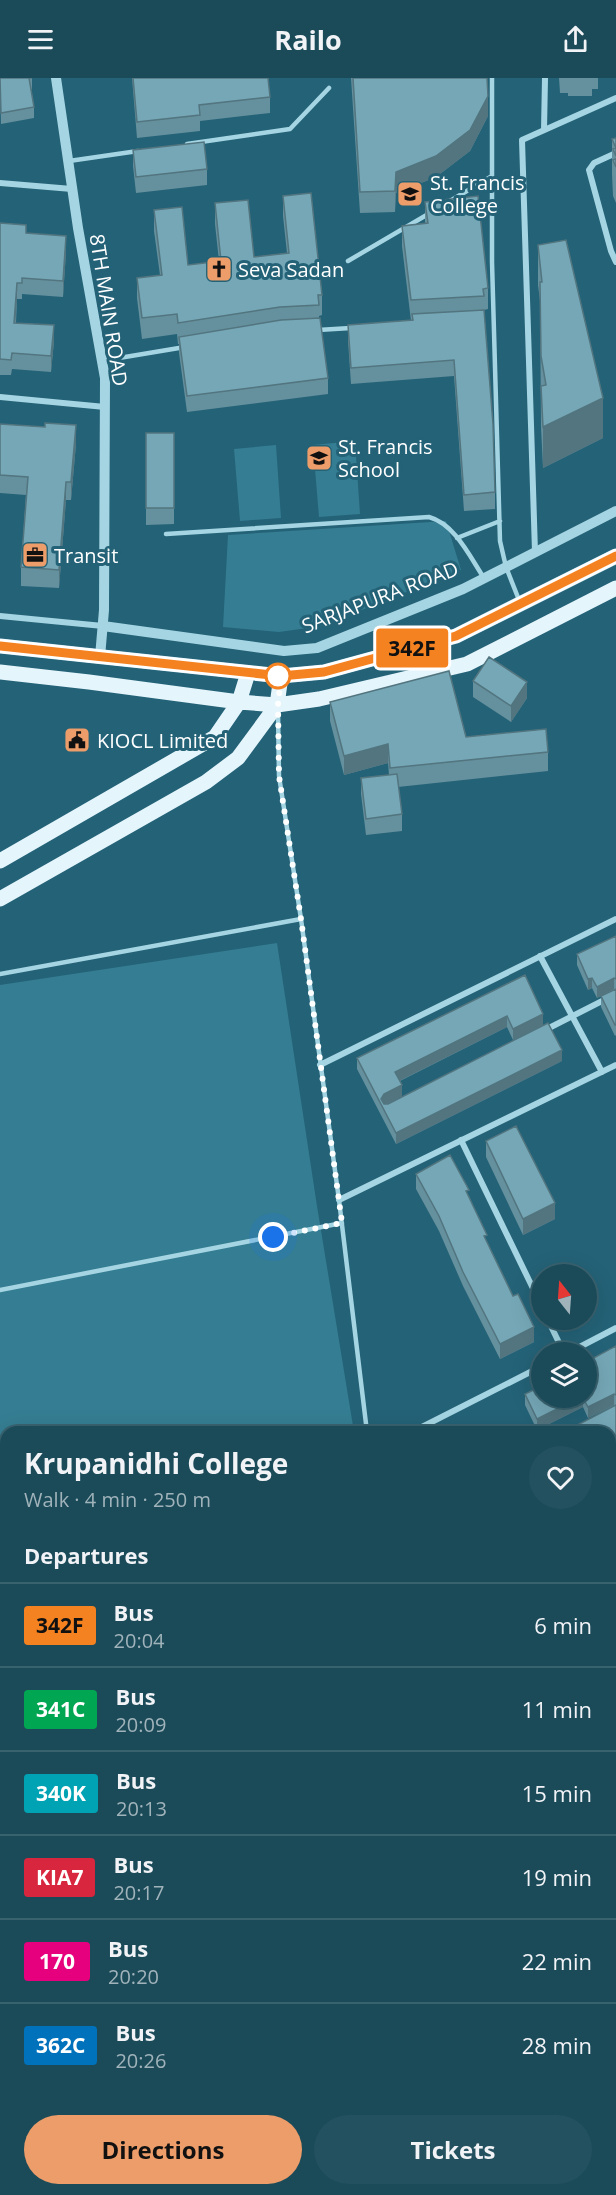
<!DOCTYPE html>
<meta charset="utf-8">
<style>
:root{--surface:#1b4a59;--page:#24515f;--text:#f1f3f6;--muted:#a0b3ba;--line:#39626f;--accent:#ed9d69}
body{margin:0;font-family:"Open Sans",sans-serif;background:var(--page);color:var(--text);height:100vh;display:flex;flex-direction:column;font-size:22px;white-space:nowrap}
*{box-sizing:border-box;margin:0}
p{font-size:20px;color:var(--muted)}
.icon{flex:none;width:33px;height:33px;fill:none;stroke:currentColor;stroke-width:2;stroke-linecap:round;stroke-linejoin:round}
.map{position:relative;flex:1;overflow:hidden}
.side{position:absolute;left:0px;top:1348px;width:616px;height:770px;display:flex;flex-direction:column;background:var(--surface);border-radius:18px 18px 0 0;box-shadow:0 6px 24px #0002,0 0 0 2px var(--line)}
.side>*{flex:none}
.badge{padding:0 12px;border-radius:4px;font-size:21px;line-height:39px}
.needle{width:39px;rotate:343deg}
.buttons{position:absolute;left:531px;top:1186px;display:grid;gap:12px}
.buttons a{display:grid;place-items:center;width:66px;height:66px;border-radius:50%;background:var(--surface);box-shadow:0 6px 24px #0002,0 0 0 2px var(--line);font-size:30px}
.you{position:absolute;width:30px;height:30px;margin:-15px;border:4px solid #fff;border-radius:50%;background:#1a73e8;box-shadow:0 0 0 9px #1a73e833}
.map>.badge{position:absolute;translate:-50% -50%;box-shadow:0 0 0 3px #fff}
h2{padding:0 24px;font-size:22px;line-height:54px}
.round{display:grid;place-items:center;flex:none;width:63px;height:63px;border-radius:32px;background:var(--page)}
.summary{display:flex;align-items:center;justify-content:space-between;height:102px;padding:0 24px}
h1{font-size:28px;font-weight:700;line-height:45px}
.button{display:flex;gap:12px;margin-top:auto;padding:12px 24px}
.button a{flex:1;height:69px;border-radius:36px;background:var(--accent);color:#111;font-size:24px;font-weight:700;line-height:69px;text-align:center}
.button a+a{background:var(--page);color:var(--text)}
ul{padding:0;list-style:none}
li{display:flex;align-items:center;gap:18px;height:84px;padding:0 24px;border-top:2px solid var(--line)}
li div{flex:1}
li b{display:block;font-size:22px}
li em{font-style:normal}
li .badge{min-width:66px;font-weight:700;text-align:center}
header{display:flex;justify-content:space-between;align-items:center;height:78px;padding:0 24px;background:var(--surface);font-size:27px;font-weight:700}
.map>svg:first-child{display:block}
.green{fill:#357d92}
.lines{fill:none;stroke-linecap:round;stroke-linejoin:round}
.service{stroke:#a5d5e3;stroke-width:4.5}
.minor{stroke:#a5d5e3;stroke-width:6}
.tertiary{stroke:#a5d5e3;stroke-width:10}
.primary{stroke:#e4f5fc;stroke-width:15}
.wall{fill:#65909d}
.shaded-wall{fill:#52757f}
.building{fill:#75a7b6;stroke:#52757f;stroke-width:1.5}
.line-casing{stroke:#fff;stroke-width:14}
.line{stroke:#f58220;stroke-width:9}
.walk{stroke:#fff;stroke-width:6;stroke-dasharray:0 10.8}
.stop-dot{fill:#fff;stroke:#f58220;stroke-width:3}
.labels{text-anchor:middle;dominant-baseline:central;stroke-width:6;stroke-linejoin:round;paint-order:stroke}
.poi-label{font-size:20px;fill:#fff;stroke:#246277;text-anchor:start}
.street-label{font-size:20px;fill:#fff;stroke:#246277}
</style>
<header><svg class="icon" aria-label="menu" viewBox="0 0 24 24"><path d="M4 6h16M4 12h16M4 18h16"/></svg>Railo<svg class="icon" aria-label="share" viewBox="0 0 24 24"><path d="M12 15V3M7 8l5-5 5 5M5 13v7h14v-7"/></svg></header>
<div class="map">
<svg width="616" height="2117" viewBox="0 0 616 2117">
<rect width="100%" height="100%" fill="#246277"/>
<path class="green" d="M355 363 360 436 319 439 313 367Z
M276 367 281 440 240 443 234 371Z
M446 443 461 492 322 548 279 554 223 549 228 457Z
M277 865 317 1128 354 1354H6V1702L0 1703V907Z
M6 1871V2080L0 2081V1873Z
M158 2112H325L327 2117H159Z"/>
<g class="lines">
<path class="service" d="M492 0V184L500 463 506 489 519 522
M187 66 290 51 329 10
M69 83 138 73
M450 123 492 98
M348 183 430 135
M318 252 351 250
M101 283 185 269
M166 456 429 439C455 446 470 479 484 500
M457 460 500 443
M278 634 279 698 301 841 339 1122 367 1354
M0 896 301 841
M0 1212 342 1145"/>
<path class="minor" d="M544 52 545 0
M616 75 594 85 589 92 611 173 616 184
M0 105 72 111
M0 319 105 329
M535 474 522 62 616 20
M0 538 103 548
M540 878 602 994
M545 952 616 916
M320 987 616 841
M461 1062 542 1229
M339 1122 616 987
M548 1242 564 1275
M568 1275 616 1250
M412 1354 542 1288
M610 1405 616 1402
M610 1724 616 1721"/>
<path class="tertiary" d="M56 0 78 150 105 300 104 532 100 579
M103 548 284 573 317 570 463 511 616 433"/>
<path class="primary" d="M0 568 281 598 324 594 456 558 616 478
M0 594 89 604 239 624 277 627 319 621 467 586 616 510
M0 783 215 659 239 624 248 595
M0 821 206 704 238 680 277 627 281 598"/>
</g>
<path class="wall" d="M0 0H32V11H31L34 29V40L1 46Z
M132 0H268L270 19V35L200 43V53L137 60Z
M351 0H487L488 38 470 73 436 99 396 115 395 134 360 135Z
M559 0H598V11H592V18H568V15H560Z
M616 60V125L613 118 612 97V61Z
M133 72 207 91V107L136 115 133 88Z
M283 118 322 217V237L319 238V241L328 300V316L187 334 179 275V266H178L177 256 142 261 137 220V200L160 197 154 153V132L188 187 219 183 215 146V125L254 179 287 175 283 138Z
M425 124 488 210V231L484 232 495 414V431L464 433 454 298 351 306 348 263V247L411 243 402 168V148L425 145Z
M0 145 26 155 66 174 63 219 22 216V221H17L16 245 54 263 51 294 12 291 11 297H0Z
M538 167 603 360 543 390 541 349 540 223 538 207Z
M0 346 76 366 71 422H66L59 510 21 508V489L26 417 0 415Z
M146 355H174V446L146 447Z
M473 603 527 620 511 644 473 619Z
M330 624 466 659 548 674V693L398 709 402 736V753L366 757 361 716V700L389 697 388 685 344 697 330 643Z
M616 858V957L615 958 601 929V918L615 911 597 920 592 910 588 912 577 887V876Z
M525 897 543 947 513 962 507 949 400 1003 402 1018 387 1026 562 983 396 1066 357 991V980Z
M486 1063 555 1141 523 1157 486 1079Z
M416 1096 469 1118 487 1165 534 1264 500 1281 463 1208 439 1153 416 1111Z
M616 1268V1374L610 1377 615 1327 588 1340 583 1329 537 1352 525 1327V1316L542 1320H586Z
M616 1420V1515L610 1504V1423Z
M613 1724H616V1759L613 1735Z
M616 1868V1903L610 1904V1869Z
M533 2112H574V2114L533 2113Z"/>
<path class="shaded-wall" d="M488 18V38L470 73 436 99 396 115 395 134 396 94Z
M66 158V174L63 219V203Z
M17 205V221L14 260V245Z
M54 247V263L51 294V278Z
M603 320V360L543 390V349Z
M76 347V366L71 422V404Z
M66 404V422L59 510V492Z
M527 604V620L511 644V628Z
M388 666V685L344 697V678Z
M592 900V910L588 912V901Z
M614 900V911L597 920V909Z
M543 936V947L513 962V951Z
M507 938V949L395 1005V994Z
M562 972V983L396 1066V1055Z
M402 1007V1018L384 1027 381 1021 384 1016Z
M555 1125V1141L523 1157V1141Z
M534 1249V1264L500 1281V1266Z
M614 1316V1327L588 1340V1329Z
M579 1320H583V1329L537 1352V1341Z
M616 1363V1374L610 1377V1366Z
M6 1785V1806L0 1807V1787Z"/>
<path class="building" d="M0 0H32H29L34 29 1 35Z
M133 0H268L270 19 199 27 200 37 137 44Z
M353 0H487L488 18 470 52 436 78 396 94 395 113 360 114Z
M616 60V78L613 71 616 70 612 61Z
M204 64 207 91 136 99 133 72Z
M616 81V89L613 82Z
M311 115 322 217H318L319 227 280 229 178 245 177 236 142 240 137 200 162 197 154 132 182 129 188 187 221 183 215 125 248 122 254 179 289 175 283 118Z
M478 118 488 210 483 211 484 218 411 222 402 148 428 145 425 124Z
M0 145 26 147V155L66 158 63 203 22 200V205H17L14 245 54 247 51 278 12 275 11 282 0 281Z
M566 162 603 320 543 349 541 308 546 307 541 278 540 204H542L538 167Z
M484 232 493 346 495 414 464 417 454 282 351 290 348 247 413 242 412 236Z
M320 240 328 300 187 318 179 259 281 242Z
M45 345 76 347 71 404H66L59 492 21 489 28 399 0 397V346L45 349Z
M146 355H174V430H146Z
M489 579 527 604 511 628 473 603Z
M449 593 466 659 546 651 548 674 390 690 388 666 344 678 330 624Z
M397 696 402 736 366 741 361 700Z
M616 858V901L614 900 597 909 592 900 588 901 577 876Z
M525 897 543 936 513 951 507 938 395 994 402 1007 384 1016 381 1021 384 1026H388L548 945 562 972 396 1055 357 980Z
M616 911V947H615L601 918Z
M516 1048 555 1125 523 1141 486 1063Z
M450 1077 469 1112 466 1113 487 1157 484 1158 513 1218 518 1216 534 1249 500 1266 463 1194 439 1138 416 1096Z
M616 1268V1317L614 1316 588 1329 583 1320H586V1284Z
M542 1308V1320H579L537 1341 525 1316Z
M616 1327V1363L610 1366V1354H564Z
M616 1420V1499L610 1488V1423Z
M613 1724H616V1748Z
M6 1728V1785L0 1787V1730Z
M616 1868V1890L610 1891V1869Z"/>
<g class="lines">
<defs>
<path id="line" d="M0 568 281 598 324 594 456 558 616 478"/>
</defs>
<use href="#line" class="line-casing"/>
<use href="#line" class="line"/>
<path class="walk" d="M273 1159 342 1145 301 841 279 698 278 627 281 598H278"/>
</g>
<defs>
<symbol id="university-square" viewBox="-11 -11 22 22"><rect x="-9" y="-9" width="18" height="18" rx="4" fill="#ed9d69" stroke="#246277"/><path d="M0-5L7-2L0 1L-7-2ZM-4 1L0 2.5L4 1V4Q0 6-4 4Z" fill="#111"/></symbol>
<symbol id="church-square" viewBox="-11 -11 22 22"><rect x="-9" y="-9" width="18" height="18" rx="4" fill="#ed9d69" stroke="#246277"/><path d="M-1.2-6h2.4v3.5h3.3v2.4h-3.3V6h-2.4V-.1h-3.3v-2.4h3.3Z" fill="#111"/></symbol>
<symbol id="school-square" viewBox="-11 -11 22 22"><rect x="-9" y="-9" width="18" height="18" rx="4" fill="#ed9d69" stroke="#246277"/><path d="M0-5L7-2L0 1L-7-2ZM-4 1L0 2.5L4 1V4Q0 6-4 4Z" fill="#111"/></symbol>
<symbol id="office-square" viewBox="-11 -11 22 22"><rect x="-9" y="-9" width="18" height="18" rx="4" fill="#ed9d69" stroke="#246277"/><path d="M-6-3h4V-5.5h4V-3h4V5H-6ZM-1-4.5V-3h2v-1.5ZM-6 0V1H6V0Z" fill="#111"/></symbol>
<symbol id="civic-square" viewBox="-11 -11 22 22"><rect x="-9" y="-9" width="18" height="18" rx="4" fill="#ed9d69" stroke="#246277"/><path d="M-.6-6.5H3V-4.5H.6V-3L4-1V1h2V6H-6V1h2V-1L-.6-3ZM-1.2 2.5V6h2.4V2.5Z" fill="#111"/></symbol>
</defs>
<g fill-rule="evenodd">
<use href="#university-square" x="395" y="101" width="30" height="30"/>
<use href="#church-square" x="204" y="176" width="30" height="30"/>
<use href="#school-square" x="304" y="365" width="30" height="30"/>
<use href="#office-square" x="20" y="462" width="30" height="30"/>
<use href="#civic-square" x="62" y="647" width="30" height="30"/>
</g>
<circle class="stop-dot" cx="278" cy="598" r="12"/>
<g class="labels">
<g class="poi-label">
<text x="430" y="104">St. Francis<tspan x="430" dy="23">College</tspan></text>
<text x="238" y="191">Seva Sadan</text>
<text x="338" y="368">St. Francis<tspan x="338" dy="23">School</tspan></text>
<text x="54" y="477">Transit</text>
<text x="97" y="662">KIOCL Limited</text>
</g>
<g class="street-label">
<text transform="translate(109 232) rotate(81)">8TH MAIN ROAD</text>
<text transform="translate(380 519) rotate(-21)">SARJAPURA ROAD</text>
</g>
</g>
</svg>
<div class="buttons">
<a><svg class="needle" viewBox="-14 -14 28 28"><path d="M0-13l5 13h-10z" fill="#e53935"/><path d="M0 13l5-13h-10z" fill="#a0b3ba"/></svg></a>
<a><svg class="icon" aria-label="layers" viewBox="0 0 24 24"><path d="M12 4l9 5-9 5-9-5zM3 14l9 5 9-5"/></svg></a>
</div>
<div class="you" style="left:273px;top:1159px"></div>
<b class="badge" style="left:412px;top:570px;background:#f58220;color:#111">342F</b>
<section class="side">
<div class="summary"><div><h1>Krupanidhi College</h1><p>Walk · 4 min · 250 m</p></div><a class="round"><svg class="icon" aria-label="heart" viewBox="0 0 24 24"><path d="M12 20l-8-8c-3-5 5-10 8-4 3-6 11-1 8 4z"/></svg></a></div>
<h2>Departures</h2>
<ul>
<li><span class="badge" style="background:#f58220;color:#111">342F</span><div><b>Bus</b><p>20:04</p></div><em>6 min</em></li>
<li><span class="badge" style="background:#00a651;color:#fff">341C</span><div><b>Bus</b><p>20:09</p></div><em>11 min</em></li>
<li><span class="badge" style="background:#00a3b4;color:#fff">340K</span><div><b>Bus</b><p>20:13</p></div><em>15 min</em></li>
<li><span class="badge" style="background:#d7263d;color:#fff">KIA7</span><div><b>Bus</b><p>20:17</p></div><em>19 min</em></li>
<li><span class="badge" style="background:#e6007e;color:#fff">170</span><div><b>Bus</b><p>20:20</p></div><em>22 min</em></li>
<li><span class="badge" style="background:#0072bc;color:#fff">362C</span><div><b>Bus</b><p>20:26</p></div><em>28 min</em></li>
</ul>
<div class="button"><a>Directions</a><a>Tickets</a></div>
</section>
</div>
